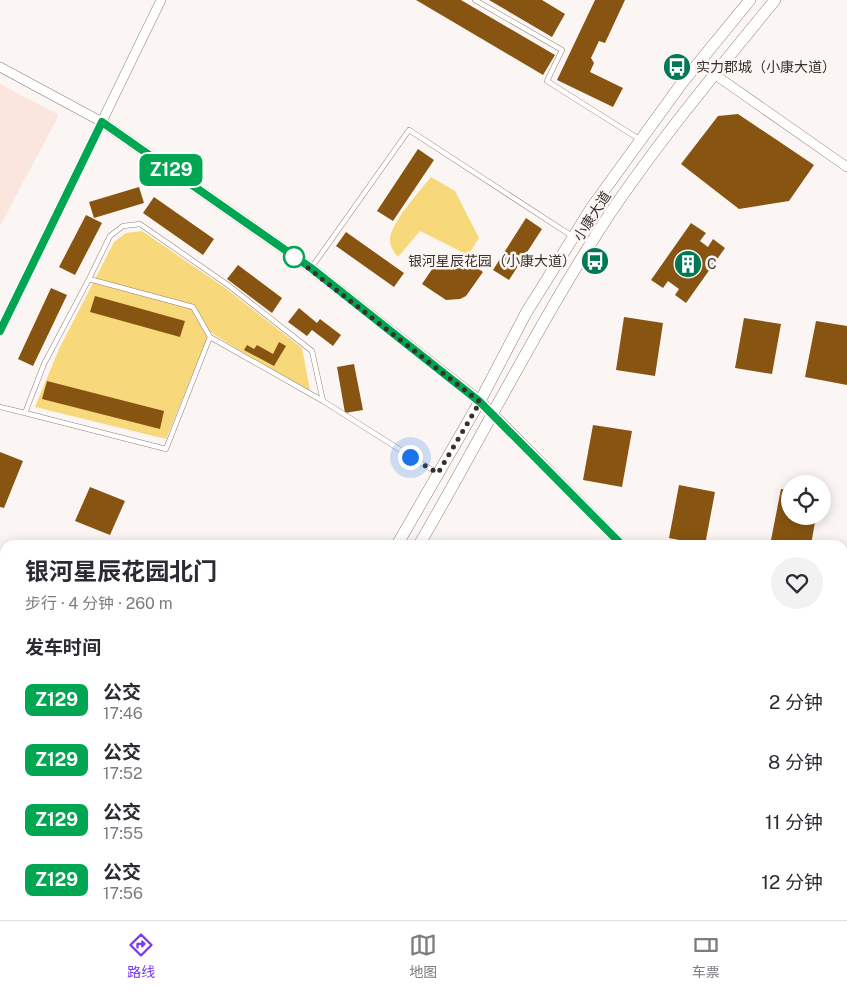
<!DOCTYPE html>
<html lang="zh">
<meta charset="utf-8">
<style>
:root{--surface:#fff;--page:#f2f2f3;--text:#2b2b33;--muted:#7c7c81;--line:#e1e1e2;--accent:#7c3aed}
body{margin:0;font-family:"Public Sans","Noto Sans SC",sans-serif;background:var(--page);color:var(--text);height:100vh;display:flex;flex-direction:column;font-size:19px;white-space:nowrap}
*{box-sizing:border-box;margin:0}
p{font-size:16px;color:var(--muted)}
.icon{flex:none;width:28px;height:28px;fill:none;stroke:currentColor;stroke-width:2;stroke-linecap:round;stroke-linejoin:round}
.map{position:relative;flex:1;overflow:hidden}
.panel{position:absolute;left:0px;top:540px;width:848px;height:380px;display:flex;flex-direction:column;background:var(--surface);border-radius:15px 15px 0 0;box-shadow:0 2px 12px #0003}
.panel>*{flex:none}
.badge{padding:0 10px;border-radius:8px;font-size:18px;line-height:32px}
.fabs{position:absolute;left:781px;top:475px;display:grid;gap:10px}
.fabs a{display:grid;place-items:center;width:50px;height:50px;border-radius:50%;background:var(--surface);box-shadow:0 2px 12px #0003;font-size:25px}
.you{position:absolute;width:25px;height:25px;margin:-12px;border:4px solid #fff;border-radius:50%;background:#1a73e8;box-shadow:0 0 0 8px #1a73e833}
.map>.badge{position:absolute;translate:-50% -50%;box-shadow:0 0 0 2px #fff}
h2{padding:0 25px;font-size:19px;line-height:45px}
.round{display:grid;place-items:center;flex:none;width:52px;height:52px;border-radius:26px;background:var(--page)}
.overview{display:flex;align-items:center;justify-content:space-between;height:85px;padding:0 25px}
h1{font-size:24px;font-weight:700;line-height:38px}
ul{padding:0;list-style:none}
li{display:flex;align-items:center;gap:15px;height:60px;padding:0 25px}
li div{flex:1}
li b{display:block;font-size:19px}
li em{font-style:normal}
li .badge{min-width:55px;font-weight:700;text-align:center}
.tab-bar{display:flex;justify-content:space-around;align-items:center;height:70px;border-top:1px solid var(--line);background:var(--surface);font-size:14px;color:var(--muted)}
.tab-bar a{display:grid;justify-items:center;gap:2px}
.tab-bar .current{color:var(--accent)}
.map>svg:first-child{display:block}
.built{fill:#fbe6dd}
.green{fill:#f7d97b}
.building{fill:#875511}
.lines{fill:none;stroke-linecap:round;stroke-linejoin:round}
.service-casing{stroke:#967e74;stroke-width:5.5}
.minor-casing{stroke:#967e74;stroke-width:10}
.tertiary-casing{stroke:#967e74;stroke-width:11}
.secondary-casing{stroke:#967e74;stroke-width:12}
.service{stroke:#fff;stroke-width:4.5}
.minor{stroke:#fff;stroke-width:9}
.tertiary{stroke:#fff;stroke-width:10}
.secondary{stroke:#fff;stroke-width:11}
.line-casing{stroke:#fff;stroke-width:11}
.line{stroke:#00a651;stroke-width:8}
.walk{stroke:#392f2b;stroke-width:5;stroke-dasharray:0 9}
.stop-dot{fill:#fff;stroke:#00a651;stroke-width:2.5}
.labels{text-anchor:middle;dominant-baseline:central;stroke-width:5;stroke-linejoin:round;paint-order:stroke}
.poi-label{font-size:14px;fill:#392f2b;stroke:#fbf6f4;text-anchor:start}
.street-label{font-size:14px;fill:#392f2b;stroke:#fbf6f4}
</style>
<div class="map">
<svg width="847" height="920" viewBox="0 0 847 920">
<rect width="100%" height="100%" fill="#fbf6f4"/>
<path class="built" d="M0 84 59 115 0 226Z"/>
<path class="green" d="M431 177 455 191 479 238 468 255 420 231 398 257C394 252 390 247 390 240 390 223 420 191 431 177Z
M142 231 224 287 302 348 311 395 210 332 166 439 35 407 59 349 114 242 126 233Z
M847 777V861L843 865V780Z
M698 915H791L787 920H695Z"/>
<path class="building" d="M416 0H461L555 55 543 75Z
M489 0H542L565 14 552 37Z
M595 0H625L605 43 599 41 591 58 594 63 590 72 623 88 613 107 557 80Z
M738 114 814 165 789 201 739 209 681 164 718 116Z
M418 149 434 160 393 221 377 211Z
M139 187 144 203 94 218 89 202Z
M154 197 214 239 203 255 143 213Z
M86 215 102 223 75 275 59 267Z
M526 218 542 229 509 280 493 270Z
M691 223 706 233 700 241 708 247 713 239 725 248 686 303 675 295 679 289 668 281 663 288 651 280Z
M346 232 404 273 394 287 336 246Z
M461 257 483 272 466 296 460 299 446 300 422 284 439 259 453 269Z
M238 265 282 298 272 313 227 279Z
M51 288 67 295 33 366 18 359Z
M95 296 185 321 180 337 90 312Z
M299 308 317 323 320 319 341 335 333 346 312 330 307 336 288 322Z
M624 317 663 323 655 376 616 370Z
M744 318 781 324 772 374 735 368Z
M816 321 847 326V385L805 377Z
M279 342 286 346 274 366 244 350 247 345 254 349 257 345 273 354Z
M354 364 363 410 345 413 337 367Z
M47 381 164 411 160 429 42 399Z
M593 425 632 431 622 487 583 480Z
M0 452 23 461 4 508 0 507Z
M679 485 715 492 705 545 669 538Z
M90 487 125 501 110 535 75 521Z
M781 489 790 490V516H816L811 545H796L771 540Z
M2 647 5 648V695L0 693V652Z
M364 915H398L397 920H362Z"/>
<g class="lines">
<defs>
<path id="service" d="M475 0 562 50 547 81 639 139
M312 267 409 130 572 236
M89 279 44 364 25 413 166 449 210 337
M323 401 312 351 228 285 140 224 123 226 110 236 89 279 193 307 210 337 323 401 437 473
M0 407 25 413"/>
<path id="minor" d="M0 67 102 122
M714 74 847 167
M0 331 161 0
M0 858 5 860
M106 915 116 920
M330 920 331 915
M417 920 419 915"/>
<path id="tertiary" d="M102 122 311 268 480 401 622 545
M842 692 847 690
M842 877 847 873
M605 920 608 915
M800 920 804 915"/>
<path id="secondary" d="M397 545 480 401 526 313 592 207 682 83 750 0
M419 545C482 437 538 324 607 218 658 142 717 71 775 0
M181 920 184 915
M203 920 206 915"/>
</defs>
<use href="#service" class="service-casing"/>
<use href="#minor" class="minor-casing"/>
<use href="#tertiary" class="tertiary-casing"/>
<use href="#secondary" class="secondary-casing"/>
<use href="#service" class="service"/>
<use href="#minor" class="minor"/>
<use href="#tertiary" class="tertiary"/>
<use href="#secondary" class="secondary"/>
</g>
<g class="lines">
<defs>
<path id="line" d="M0 331 102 122 311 268 480 402 622 545"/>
</defs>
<use href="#line" class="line-casing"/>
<use href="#line" class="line"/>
<path class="walk" d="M294 257 480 402 438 473 410 457"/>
</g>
<defs>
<symbol id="bus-disc" viewBox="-11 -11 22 22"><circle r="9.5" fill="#007854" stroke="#fbf6f4"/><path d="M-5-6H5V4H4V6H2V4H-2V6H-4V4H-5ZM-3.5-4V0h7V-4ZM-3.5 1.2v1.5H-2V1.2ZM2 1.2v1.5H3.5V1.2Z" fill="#fff"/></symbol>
<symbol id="building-disc" viewBox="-11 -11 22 22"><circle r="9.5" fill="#007854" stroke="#fbf6f4"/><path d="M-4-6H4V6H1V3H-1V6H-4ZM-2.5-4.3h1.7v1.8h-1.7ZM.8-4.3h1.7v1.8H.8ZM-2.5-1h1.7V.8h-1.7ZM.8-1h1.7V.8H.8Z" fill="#fff"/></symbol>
</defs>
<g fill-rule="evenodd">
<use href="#bus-disc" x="661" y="51" width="32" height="32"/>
<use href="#bus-disc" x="579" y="245" width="32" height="32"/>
<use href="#building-disc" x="672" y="248" width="32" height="32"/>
</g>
<circle class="stop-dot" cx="294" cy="257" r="10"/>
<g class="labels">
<g class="poi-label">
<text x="696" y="67">实力郡城（小康大道）</text>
<text x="576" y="261" text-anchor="end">银河星辰花园（小康大道）</text>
<text x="707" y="264">C</text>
</g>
<g class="street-label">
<text transform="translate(592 216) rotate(-57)">小康大道</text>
</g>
</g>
</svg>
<div class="fabs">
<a><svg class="icon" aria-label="locate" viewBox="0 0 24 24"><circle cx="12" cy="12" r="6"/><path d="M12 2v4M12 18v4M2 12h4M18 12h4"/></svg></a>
</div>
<div class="you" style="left:410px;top:457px"></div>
<b class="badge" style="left:171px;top:170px;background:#00a651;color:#fff">Z129</b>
<section class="panel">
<div class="overview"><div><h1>银河星辰花园北门</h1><p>步行 · 4 分钟 · 260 m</p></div><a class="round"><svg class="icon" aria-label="heart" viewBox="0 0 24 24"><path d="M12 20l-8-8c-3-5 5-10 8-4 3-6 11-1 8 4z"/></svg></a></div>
<h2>发车时间</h2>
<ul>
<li><span class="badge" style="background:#00a651;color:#fff">Z129</span><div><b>公交</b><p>17:46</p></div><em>2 分钟</em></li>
<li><span class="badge" style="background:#00a651;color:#fff">Z129</span><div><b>公交</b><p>17:52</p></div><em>8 分钟</em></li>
<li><span class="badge" style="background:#00a651;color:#fff">Z129</span><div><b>公交</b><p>17:55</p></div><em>11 分钟</em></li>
<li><span class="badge" style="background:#00a651;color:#fff">Z129</span><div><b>公交</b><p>17:56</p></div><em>12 分钟</em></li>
</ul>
</section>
</div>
<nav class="tab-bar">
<a class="current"><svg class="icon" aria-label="directions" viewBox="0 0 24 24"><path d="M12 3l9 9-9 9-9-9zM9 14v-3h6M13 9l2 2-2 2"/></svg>路线</a>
<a><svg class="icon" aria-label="map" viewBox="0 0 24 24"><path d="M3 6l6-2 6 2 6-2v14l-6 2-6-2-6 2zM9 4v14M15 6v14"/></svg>地图</a>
<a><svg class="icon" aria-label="tickets" viewBox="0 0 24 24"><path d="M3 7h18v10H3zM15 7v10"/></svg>车票</a>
</nav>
